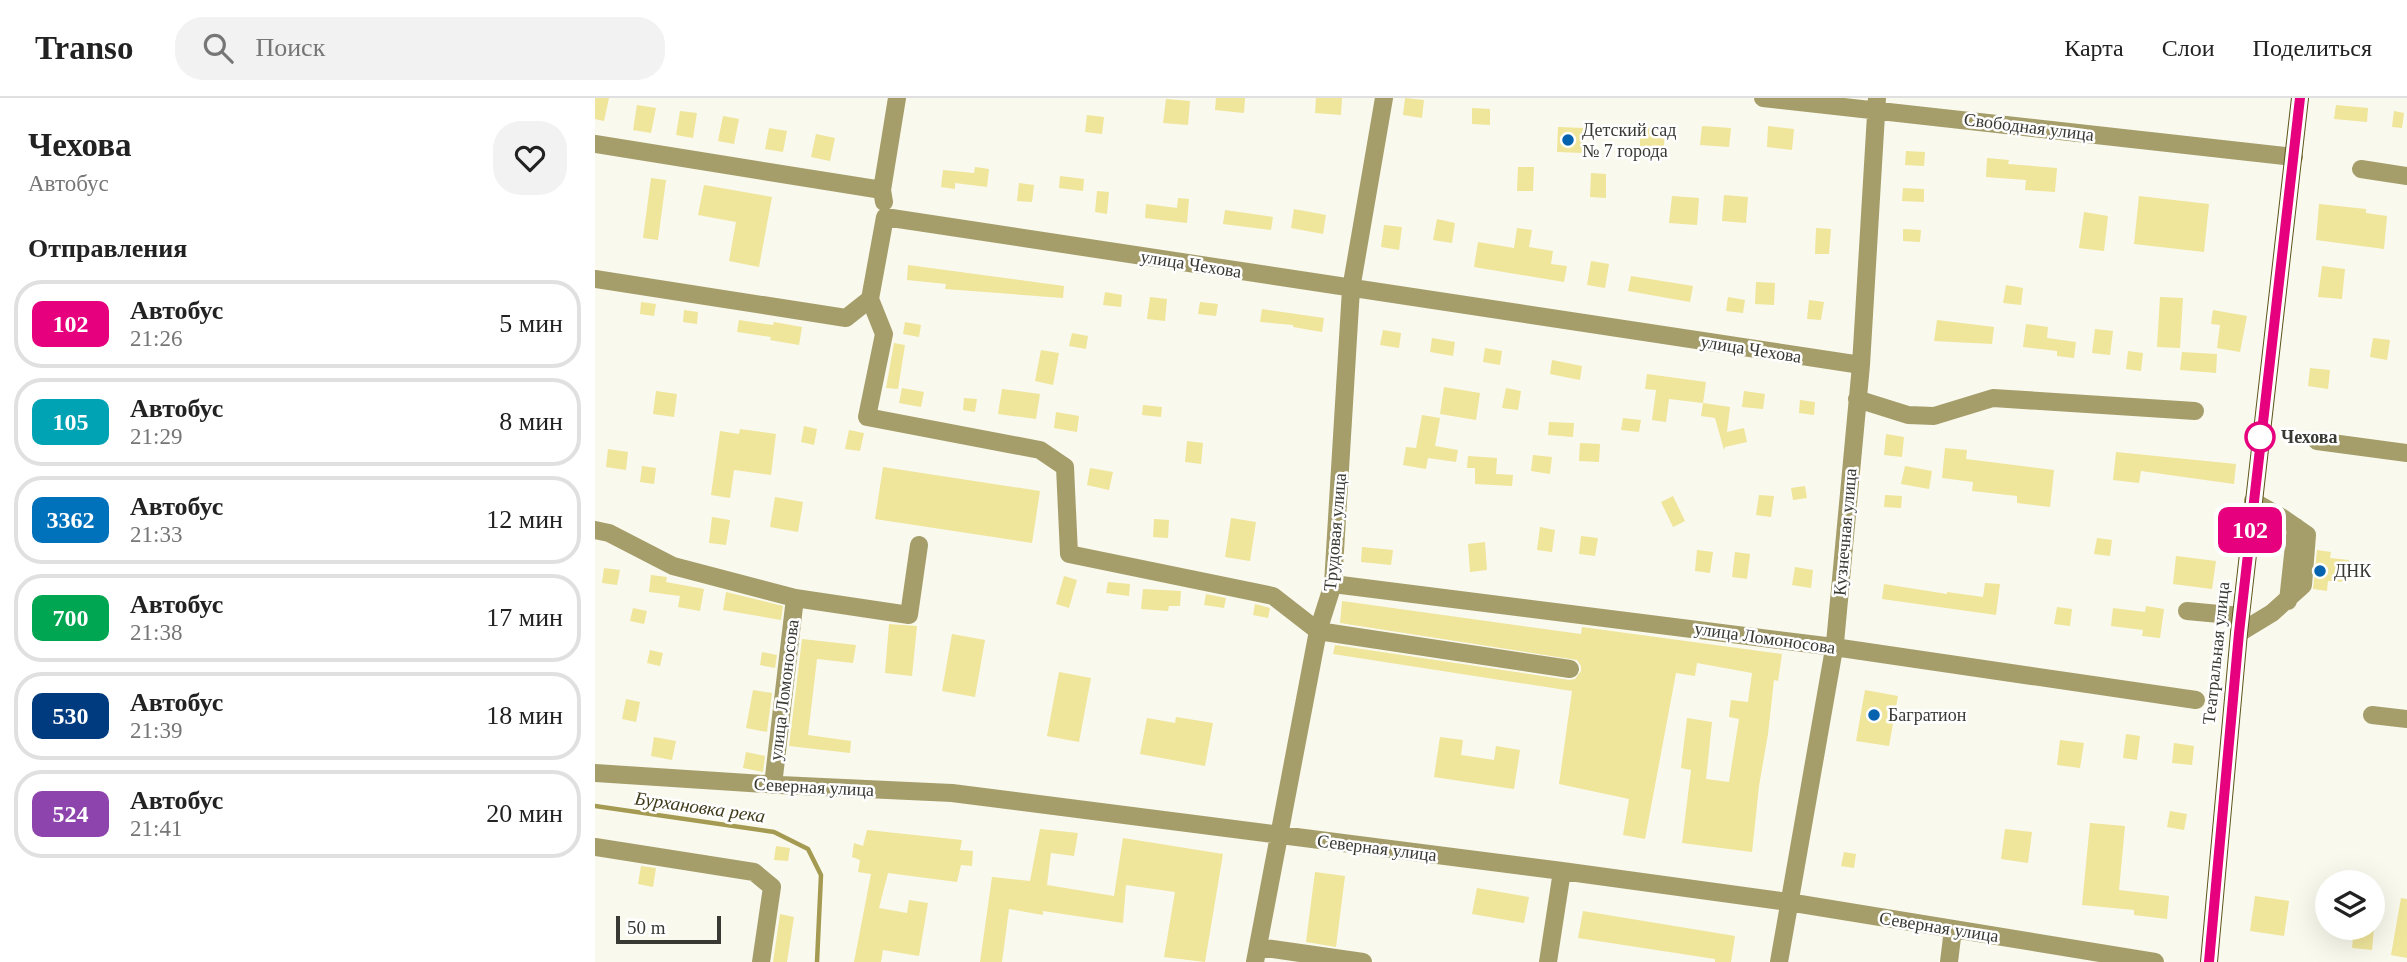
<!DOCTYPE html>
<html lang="ru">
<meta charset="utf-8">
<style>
:root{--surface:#fff;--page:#f2f2f2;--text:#222;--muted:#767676;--line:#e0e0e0}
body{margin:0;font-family:"Times New Roman",serif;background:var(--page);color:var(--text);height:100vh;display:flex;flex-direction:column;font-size:26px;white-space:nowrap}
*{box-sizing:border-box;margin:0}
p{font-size:23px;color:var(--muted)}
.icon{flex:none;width:38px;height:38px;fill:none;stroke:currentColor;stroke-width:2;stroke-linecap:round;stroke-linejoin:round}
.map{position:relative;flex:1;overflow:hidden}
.sheet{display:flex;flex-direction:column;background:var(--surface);width:595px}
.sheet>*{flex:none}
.badge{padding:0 14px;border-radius:10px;font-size:24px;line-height:46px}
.tools{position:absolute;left:1720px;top:772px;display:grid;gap:14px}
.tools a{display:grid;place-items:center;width:70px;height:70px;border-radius:50%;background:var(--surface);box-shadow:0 7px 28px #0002;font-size:35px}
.scale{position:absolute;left:21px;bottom:18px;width:105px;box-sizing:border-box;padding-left:7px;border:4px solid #393934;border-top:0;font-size:19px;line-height:24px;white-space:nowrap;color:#393934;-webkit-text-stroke:5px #fff;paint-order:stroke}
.map>.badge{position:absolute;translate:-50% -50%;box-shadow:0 0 0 4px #fff}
h2{padding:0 28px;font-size:26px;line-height:63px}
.round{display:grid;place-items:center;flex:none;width:74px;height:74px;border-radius:28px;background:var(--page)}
.overview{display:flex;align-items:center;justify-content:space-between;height:119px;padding:0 28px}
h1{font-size:33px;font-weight:600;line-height:52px}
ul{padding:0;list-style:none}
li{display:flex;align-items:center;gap:21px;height:88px;margin:0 14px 10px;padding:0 14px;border:4px solid var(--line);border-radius:28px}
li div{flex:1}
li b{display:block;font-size:26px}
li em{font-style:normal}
li .badge{min-width:77px;font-weight:700;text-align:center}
header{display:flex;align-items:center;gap:42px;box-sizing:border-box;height:98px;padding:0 35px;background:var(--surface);border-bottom:2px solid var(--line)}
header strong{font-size:33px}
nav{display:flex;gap:38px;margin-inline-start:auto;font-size:24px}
.search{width:490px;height:63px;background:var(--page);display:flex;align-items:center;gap:18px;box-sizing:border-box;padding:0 24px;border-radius:28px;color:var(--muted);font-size:26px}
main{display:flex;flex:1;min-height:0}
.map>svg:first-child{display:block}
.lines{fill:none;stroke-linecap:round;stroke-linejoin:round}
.stream{stroke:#a49a52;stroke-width:4.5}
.building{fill:#efe59b}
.minor{stroke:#a59e6b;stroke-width:18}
.major{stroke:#5c5418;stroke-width:18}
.line-casing{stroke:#fff;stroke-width:16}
.line{stroke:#e6007e;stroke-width:10}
.poi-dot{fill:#0462af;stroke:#fff;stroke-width:2.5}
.stop-dot{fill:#fff;stroke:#e6007e;stroke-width:3.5}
.labels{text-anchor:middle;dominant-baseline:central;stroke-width:5;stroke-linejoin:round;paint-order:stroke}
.street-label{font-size:18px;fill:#393934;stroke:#fff}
.poi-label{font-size:18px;fill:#393934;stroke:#fff;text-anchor:start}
.stop-label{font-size:18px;font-weight:bold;fill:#393934;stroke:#fff;text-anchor:start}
.water-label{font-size:19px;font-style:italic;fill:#3f3a1a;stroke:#fff}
</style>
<header>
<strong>Transo</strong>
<div class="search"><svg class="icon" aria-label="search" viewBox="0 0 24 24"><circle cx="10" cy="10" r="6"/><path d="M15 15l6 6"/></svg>Поиск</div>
<nav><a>Карта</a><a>Слои</a><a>Поделиться</a></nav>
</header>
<main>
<section class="sheet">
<div class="overview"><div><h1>Чехова</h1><p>Автобус</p></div><a class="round"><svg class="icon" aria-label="heart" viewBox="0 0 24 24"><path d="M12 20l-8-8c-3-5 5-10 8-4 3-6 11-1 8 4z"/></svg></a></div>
<h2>Отправления</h2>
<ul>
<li><span class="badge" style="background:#e6007e;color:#fff">102</span><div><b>Автобус</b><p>21:26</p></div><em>5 мин</em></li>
<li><span class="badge" style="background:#00a3b4;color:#fff">105</span><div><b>Автобус</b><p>21:29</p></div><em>8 мин</em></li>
<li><span class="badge" style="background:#0072bc;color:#fff">3362</span><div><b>Автобус</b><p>21:33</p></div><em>12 мин</em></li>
<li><span class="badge" style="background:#00a651;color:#fff">700</span><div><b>Автобус</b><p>21:38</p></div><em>17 мин</em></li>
<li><span class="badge" style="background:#003b80;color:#fff">530</span><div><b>Автобус</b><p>21:39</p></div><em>18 мин</em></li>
<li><span class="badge" style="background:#8e44ad;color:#fff">524</span><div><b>Автобус</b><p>21:41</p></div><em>20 мин</em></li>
</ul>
</section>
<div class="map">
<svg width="1812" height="864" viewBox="0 0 1812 864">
<rect width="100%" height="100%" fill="#faf9ed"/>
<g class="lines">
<path class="stream" d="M0 708 179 734 213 751 226 777 222 864"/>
</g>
<path class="building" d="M0 0H14L9 23 0 21Z
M621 0H650L649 15 620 12Z
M721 0H747L746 17 720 15Z
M810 0 829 2 827 20 808 17Z
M571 1 595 3 593 27 568 25Z
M42 7 61 10 56 35 38 32Z
M1741 7 1773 10 1772 24 1739 21Z
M877 10 895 11V27L877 26Z
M85 13 102 15 98 40 81 37Z
M1799 13 1809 15 1807 30 1797 29Z
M492 17 509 19 507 36 490 34Z
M128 18 144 21 139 46 123 43Z
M1107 28 1136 30 1134 49 1105 47Z
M1173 28 1199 31 1197 52 1172 49Z
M963 29 989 30V55L962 54Z
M1045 29 1070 30 1069 48H1045Z
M174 30 192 33 188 54 170 51Z
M221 36 240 40 235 63 216 59Z
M1311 53 1330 54 1329 68 1310 67Z
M1392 60 1414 62 1413 66 1462 70 1460 94 1430 92 1431 82 1391 79Z
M380 69 394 71 392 89 360 85V91L346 89 348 72 379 75Z
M923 69H939L938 93H922Z
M996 75 1011 76V100L995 99Z
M465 78 489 81 488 93 464 90Z
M56 80 71 82 63 142 48 140Z
M424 85 439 87 437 104 422 103Z
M109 87 177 99 164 169 134 163 141 124 103 117Z
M1308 90 1329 91V104L1307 103Z
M502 93 514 94 512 116 500 114Z
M1129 97 1153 99 1151 125 1127 123Z
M1077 98 1104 100 1102 127 1074 125Z
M1544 98 1614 106 1609 154 1539 146Z
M583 100 594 101 592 125 550 120 551 106 582 110Z
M1724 106 1771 111V115L1792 118 1789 151 1721 142Z
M699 111 731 117 728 136 696 130Z
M630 112 678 119 676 132 628 126Z
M1489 114 1513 118 1509 153 1484 150Z
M842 121 860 125 857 145 838 142Z
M789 127 807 129 804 152 786 149Z
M922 130 937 132 934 149 958 153 956 166 972 168 969 184 879 169 883 144 919 150Z
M1221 130 1236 131 1234 156H1220Z
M1308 131 1326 132 1325 144 1308 143Z
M996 163 1014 166 1010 190 992 187Z
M313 167 469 188 468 200 350 191 351 186 312 182Z
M1727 168 1750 171 1747 201 1723 199Z
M1036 178 1098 188 1095 204 1033 193Z
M1161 184 1180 185 1179 207 1160 206Z
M1411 187 1428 190 1426 207 1408 205Z
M510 194 527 197 526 209 508 207Z
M555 199 572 201 570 223 552 221Z
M1133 199 1150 202 1148 215 1131 213Z
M1565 199 1588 200 1585 250 1562 249Z
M1214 202 1229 204 1226 222 1212 221Z
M46 204 61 206 59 218 45 216Z
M605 204 623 206 621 218 603 216Z
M667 211 729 220 727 234 698 229V227L665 224Z
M89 212 103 214 102 226 88 224Z
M1618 212 1652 218 1645 254 1622 250 1625 227 1616 226Z
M144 222 178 227 179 224 207 229 204 247 175 242 176 239 142 234Z
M1342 222 1399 229 1397 246 1339 243Z
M310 224 326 227 324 239 308 236Z
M1431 226 1453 229 1452 240 1481 244 1479 260 1462 258V253L1428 249Z
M1500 231 1518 233 1515 257 1497 255Z
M788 232 806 235 804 250 785 247Z
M477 235 493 238 491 251 474 248Z
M837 240 860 244 858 258 835 254Z
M1778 240 1795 242 1792 262 1775 259Z
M299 245 310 247 303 291 291 290Z
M890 250 907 253 905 267 888 264Z
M446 252 464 255 458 287 440 283Z
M1533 253 1548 255 1546 273 1531 271Z
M1587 254 1622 256 1621 275 1585 272Z
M957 262 987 268 985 282 955 276Z
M1715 270 1735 272 1733 291 1713 288Z
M1052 276 1111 284 1108 305 1074 301 1071 324 1057 322 1061 292 1050 291Z
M849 289 885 295 881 322 845 316Z
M307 290 329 294 326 309 304 305Z
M911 290 926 293 923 312 907 310Z
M407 291 445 296 441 321 403 316Z
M61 293 82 296 79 319 58 316Z
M1149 293 1170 296 1168 311 1147 309Z
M369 300 382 301 380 314 368 312Z
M1205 302 1220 304 1219 317 1204 315Z
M1108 305 1135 309 1132 334 1149 330 1152 344 1130 349 1129 352 1120 320 1106 318Z
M548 307 567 309 566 319 547 317Z
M461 314 484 318 482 334 459 330Z
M827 317 845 320 840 348 863 352 861 364 833 360 831 371 808 367 811 349 821 350Z
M1028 320 1046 322 1044 334 1026 332Z
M954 324 979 325 978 339 953 337Z
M209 328 222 331 219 347 206 344Z
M145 331 181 336 176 377 139 372 135 400 116 397 125 333 144 336Z
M254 332 269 335 265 353 250 351Z
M1291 336 1309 339 1307 359 1289 357Z
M592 343 608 345 606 366 590 364Z
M985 345 1005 346 1004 364 984 363Z
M1350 350 1372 352 1371 361 1459 372 1455 409 1422 405V398L1377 393 1378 384 1347 380Z
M13 351 33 354 31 372 11 369Z
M1521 354 1641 366 1639 386 1546 373 1544 385 1518 382Z
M938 357 957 359 955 376 936 373Z
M873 358 902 360 901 376 918 377 917 388 880 386V370H872Z
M47 368 61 370 59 386 45 384Z
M1310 368 1337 373 1334 391 1306 386Z
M288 369 445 393 437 445 280 421Z
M495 370 518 374 514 392 492 387Z
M1210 388 1212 400 1198 402 1196 390Z
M1164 397 1179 398 1176 419 1161 417Z
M1290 397 1307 398 1306 410 1289 409Z
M1078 398 1090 423 1078 429 1066 404Z
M180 399 208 404 203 434 175 429Z
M117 419 135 422 131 447 114 445Z
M636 420 661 424 655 463 630 459Z
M559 421 574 422 573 440 558 439Z
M945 429 960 432 957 454 942 452Z
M986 438 1003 440 1000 458 984 456Z
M1502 440 1517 442 1515 458 1499 456Z
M890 444 892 472 875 474 873 446Z
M767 449 798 452 796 467 766 464Z
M1102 452 1118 454 1115 475 1100 473Z
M1722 452 1736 454 1735 460 1754 462 1752 484 1733 483 1732 493 1718 491Z
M1140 454 1155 456 1152 481 1137 479Z
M1581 458 1621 463 1617 491 1578 486Z
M1200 469 1218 472 1216 490 1197 487Z
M9 470 25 472 22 487 7 485Z
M56 477 72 479 71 484 109 491 105 513 83 509 85 498 54 494Z
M469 478 482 482 474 510 461 506Z
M513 484 535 486 534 498 511 495Z
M1390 485 1405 486 1401 517 1287 501 1289 486 1352 496V494L1388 499Z
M548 491 586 493 585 508H574L573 513 546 511Z
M131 494 188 508 186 522 128 512Z
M611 496 631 500 629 510 609 507Z
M747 503 986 536 987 529 1187 556 1183 583 1179 582 1173 636 1164 688 1157 754 1087 745 1096 672 1086 670 1092 620 1117 624 1111 681 1134 684 1144 621 1134 619 1136 602 1153 604 1157 575 1102 565 1100 578 1081 575 1050 741 1028 737 1034 701 964 686 977 593 738 556 740 547 974 582 980 581 986 573V568L982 562 745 525Z
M660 506 675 510 673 520 658 517Z
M1551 508 1569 511 1565 540 1547 538 1548 532 1516 528 1518 510 1550 514Z
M1462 509 1477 511 1475 528 1459 526Z
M38 510 52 513 49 526 35 523Z
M294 526 322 528 317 578 290 575Z
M357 536 390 542 380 599 347 593Z
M207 541 261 547 258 565 222 561 213 637 256 643 255 655 194 648Z
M55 552 68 555 65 568 52 565Z
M167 554 182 557 180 570 165 567Z
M464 574 496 580 484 644 452 638Z
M158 592 177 595 172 634 151 630Z
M1270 592 1303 598 1294 648 1261 643Z
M31 601 45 604 41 624 27 621Z
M581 619 618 625 610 668 545 656 552 620 580 625Z
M1531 636 1545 638 1542 662 1528 660Z
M59 639 81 643 77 662 56 658Z
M845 639 868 642 866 657 899 662 901 648 925 652 919 691 839 679Z
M1465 642 1489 645 1485 670 1462 667Z
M1579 645 1599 648 1597 667 1577 665Z
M151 654 170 658 168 674 148 670Z
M1575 713 1592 716 1589 732 1572 729Z
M1495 725 1530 728 1524 792 1574 798 1572 821 1539 817V812L1487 807Z
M445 731 483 735 479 758 456 755 452 787 519 798 528 740 628 756 610 864 569 859 580 794 531 787 528 825 448 813V817L414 811 407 864H385L397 779 435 783Z
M1410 731 1437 734 1433 765 1406 761Z
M272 732 367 742 365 752 378 753 377 768 366 767 362 784 293 775 284 810 312 815 314 802 333 805 324 858 288 852 286 864H259L276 776 263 774 265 762 257 759 259 745 268 748Z
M181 748 195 750 193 763 179 762Z
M1249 754 1261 756 1259 770 1246 768Z
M46 768 61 770 58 789 43 786Z
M720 774 750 778 741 849 711 844Z
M882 790 934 799 929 825 877 816Z
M1660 798 1694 803 1689 838 1655 833Z
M1806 800 1812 801V860L1796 857Z
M988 813 1140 838 1136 864H1120V861L983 840Z
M185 816 199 819 192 864H178Z
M1759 830H1779L1777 852 1757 850Z"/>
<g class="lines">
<path class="minor" d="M1168 0 1699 59
M0 46 287 92
M1766 71 1812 78
M289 104 287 92 302 0
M0 181 251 220 275 201 290 119 1266 267
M275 201 289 236 272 319 445 352 470 369 474 456 678 498 723 533 975 571
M1262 301 1313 317 1339 318 1398 300 1600 313
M1722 343 1812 355
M0 432 14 435 78 468 200 500 178 687
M738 486 1239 549 1601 602
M200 500 314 517 324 447
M1693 503 1701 429
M1592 513 1646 518
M1644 535 1677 515 1708 487 1712 437 1686 419 1658 403
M1777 617 1812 621
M0 675 185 687 357 695 967 773 1193 804 1560 864
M0 749 159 774 177 789 166 864
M663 849 768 864
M660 864 723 533 738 486 756 191 789 0
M953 864 967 773
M1184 864 1240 545 1266 267 1282 0
M1354 864 1358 831"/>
<path class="major" d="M1614 864 1644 535 1705 0"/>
</g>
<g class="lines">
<defs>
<path id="line" d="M1614 864 1644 535 1705 0"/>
</defs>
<use href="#line" class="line-casing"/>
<use href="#line" class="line"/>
</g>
<g class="poi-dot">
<circle cx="973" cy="42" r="7"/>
<circle cx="1725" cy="473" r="7"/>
<circle cx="1279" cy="617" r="7"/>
</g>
<circle class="stop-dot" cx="1665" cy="339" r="14"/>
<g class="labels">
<g class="street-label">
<text transform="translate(1434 29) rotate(7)">Свободная улица</text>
<text transform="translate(596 166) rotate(9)">улица Чехова</text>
<text transform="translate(1156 251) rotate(9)">улица Чехова</text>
<text transform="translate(740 434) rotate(-85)">Трудовая улица</text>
<text transform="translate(1250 434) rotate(-85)">Кузнечная улица</text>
<text transform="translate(1170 540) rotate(8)">улица Ломоносова</text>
<text transform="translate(1621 555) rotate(-84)">Театральная улица</text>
<text transform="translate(189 592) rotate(-83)">улица Ломоносова</text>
<text transform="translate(219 689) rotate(3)">Северная улица</text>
<text transform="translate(782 750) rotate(7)">Северная улица</text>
<text transform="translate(1344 829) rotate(9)">Северная улица</text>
</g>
<g class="poi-label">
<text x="987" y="32">Детский сад<tspan x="987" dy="21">№ 7 города</tspan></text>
<text x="1739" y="473">ДНК</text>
<text x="1293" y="617">Багратион</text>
</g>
<g class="stop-label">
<text x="1686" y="339">Чехова</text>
</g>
<g class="water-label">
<text transform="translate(105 709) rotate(8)">Бурхановка река</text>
</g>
</g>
</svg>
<div class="tools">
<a><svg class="icon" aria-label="layers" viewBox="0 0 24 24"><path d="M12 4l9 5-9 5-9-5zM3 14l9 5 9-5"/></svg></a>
</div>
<div class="scale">50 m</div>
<b class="badge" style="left:1655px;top:432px;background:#e6007e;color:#fff">102</b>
</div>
</main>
